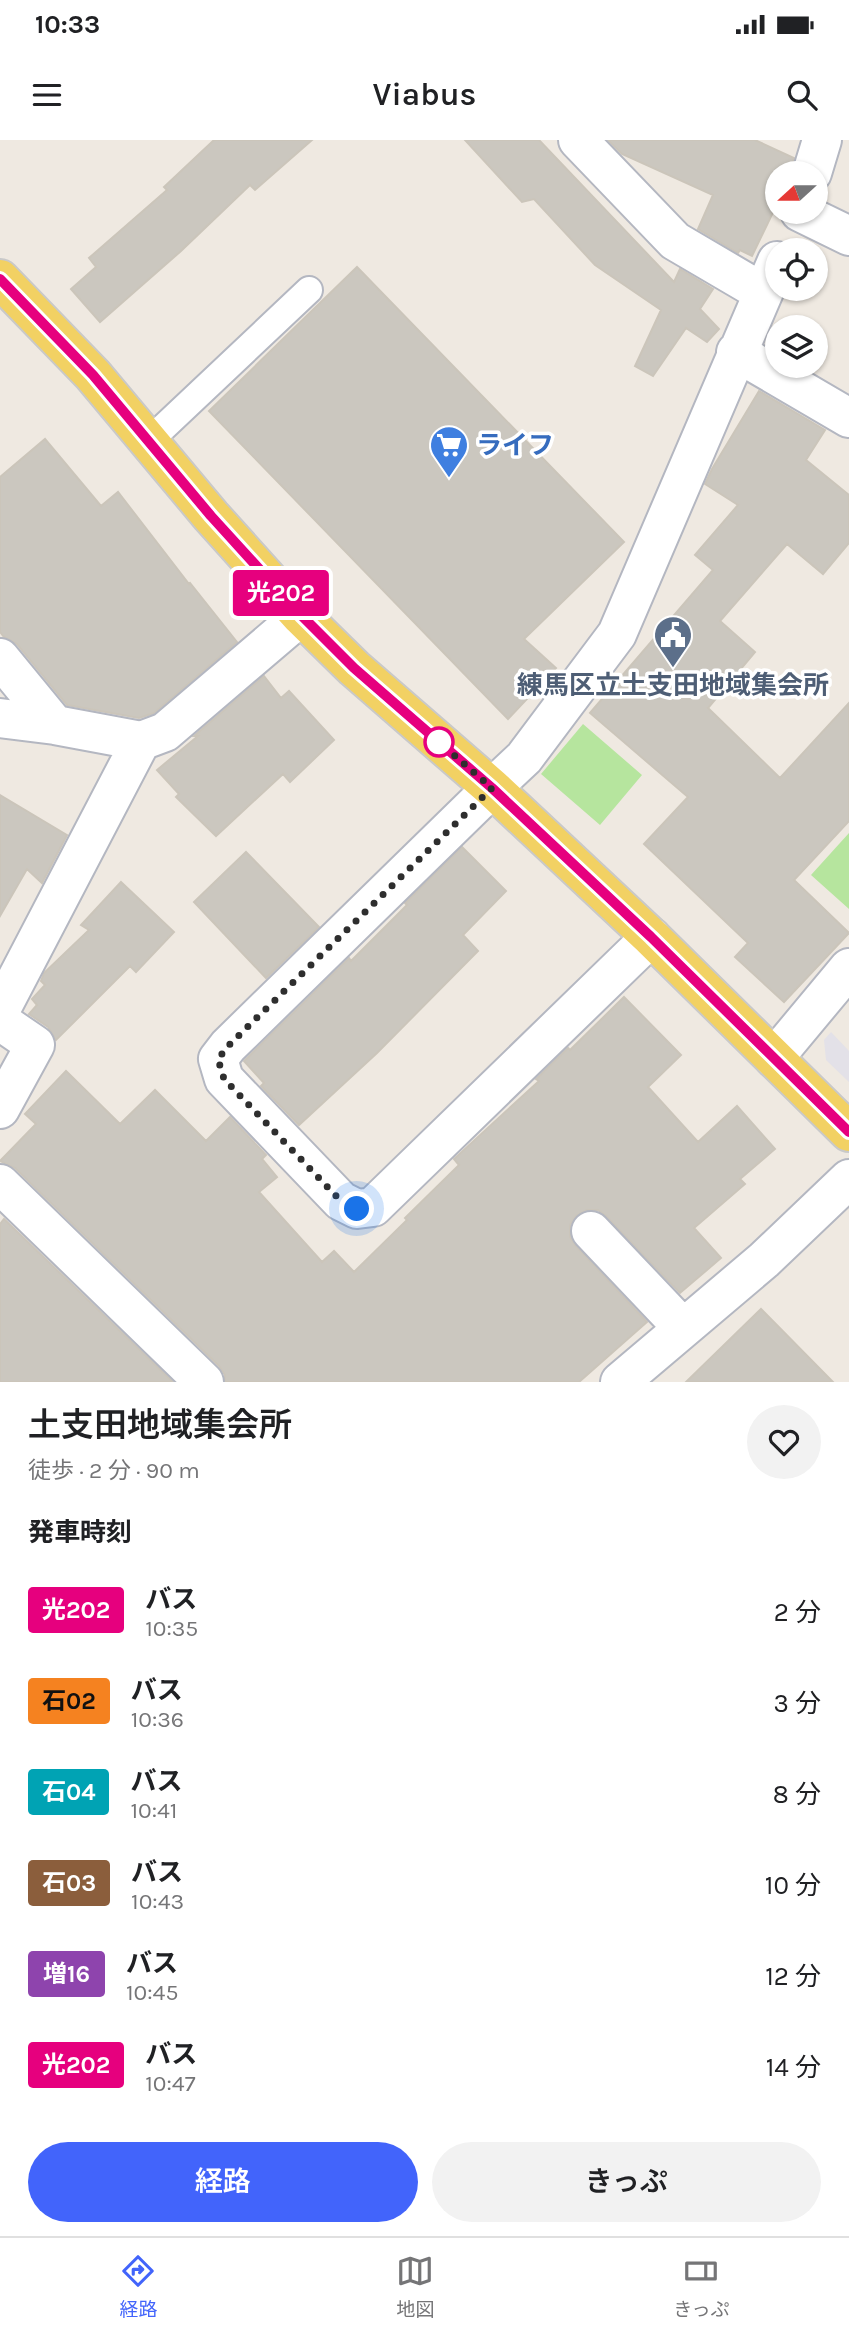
<!DOCTYPE html>
<html lang="ja">
<meta charset="utf-8">
<style>
:root{--surface:#fff;--page:#f2f2f2;--text:#202124;--muted:#757577;--line:#e0e0e0;--accent:#4264fb}
body{margin:0;font-family:Karla,"Noto Sans JP",sans-serif;background:var(--page);color:var(--text);height:100vh;display:flex;flex-direction:column;font-size:26px;white-space:nowrap}
*{box-sizing:border-box;margin:0}
p{font-size:23px;color:var(--muted)}
.icon{flex:none;width:38px;height:38px;fill:none;stroke:currentColor;stroke-width:2;stroke-linecap:round;stroke-linejoin:round}
.map{position:relative;height:1242px;overflow:hidden}
.drawer{display:flex;flex-direction:column;background:var(--surface);flex:1}
.drawer>*{flex:none}
.badge{padding:0 14px;border-radius:5px;font-size:24px;line-height:46px}
.needle{width:46px;rotate:249deg}
.buttons{position:absolute;left:765px;top:21px;display:grid;gap:14px}
.buttons a{display:grid;place-items:center;width:63px;height:63px;border-radius:50%;background:var(--surface);box-shadow:0 2px 5px #0004;font-size:35px}
.you{position:absolute;width:35px;height:35px;margin:-18px;border:5px solid #fff;border-radius:50%;background:#1a73e8;box-shadow:0 0 0 10px #1a73e833}
.map>.badge{position:absolute;translate:-50% -50%;box-shadow:0 0 0 4px #fff}
h2{padding:0 28px;font-size:26px;line-height:63px}
.round{display:grid;place-items:center;flex:none;width:74px;height:74px;border-radius:37px;background:var(--page)}
.headline{display:flex;align-items:center;justify-content:space-between;height:119px;padding:0 28px}
h1{font-size:33px;font-weight:600;line-height:52px}
.primary-button{display:flex;gap:14px;margin-top:auto;padding:14px 28px}
.primary-button a{flex:1;height:80px;border-radius:42px;background:var(--accent);color:#fff;font-size:28px;font-weight:600;line-height:80px;text-align:center}
.primary-button a+a{background:var(--page);color:var(--text)}
ul{padding:0;list-style:none}
li{display:flex;align-items:center;gap:21px;height:91px;padding:0 28px}
li div{flex:1}
li b{display:block;font-size:26px}
li em{font-style:normal}
li .badge{min-width:77px;font-weight:700;text-align:center}
.status{display:flex;justify-content:space-between;align-items:center;height:49px;padding:0 35px;background:var(--surface);direction:ltr}
.status svg{height:19px;fill:currentColor}
header{display:flex;justify-content:space-between;align-items:center;height:91px;padding:0 28px;background:var(--surface);font-size:32px;font-weight:600}
.menu{display:flex;justify-content:space-around;align-items:center;height:98px;border-top:2px solid var(--line);background:var(--surface);font-size:19px;color:var(--muted)}
.menu a{display:grid;justify-items:center;gap:4px}
.menu .current{color:var(--accent)}
.map>svg:first-child{display:block}
.industrial{fill:#e3e1e8}
.green{fill:#b6e59e}
.building{fill:#cbc7bf;stroke:#cbc5ba;stroke-width:2}
.lines{fill:none;stroke-linecap:round;stroke-linejoin:round}
.service-casing{stroke:#b4b7c1;stroke-width:30}
.minor-casing{stroke:#b4b7c1;stroke-width:42}
.primary-casing{stroke:#c9c9c9;stroke-width:42}
.service{stroke:#fff;stroke-width:26}
.minor{stroke:#fff;stroke-width:38}
.primary{stroke:#f2d163;stroke-width:38}
.line-casing{stroke:#fff;stroke-width:16}
.line{stroke:#e6007e;stroke-width:10}
.walk{stroke:#2e2e2e;stroke-width:7;stroke-dasharray:0 12.6}
.stop-dot{fill:#fff;stroke:#e6007e;stroke-width:3.5}
.labels{text-anchor:middle;dominant-baseline:central;stroke-width:7;stroke-linejoin:round;paint-order:stroke}
.shop-label{font-size:26px;font-weight:bold;fill:#366cbe;stroke:#fff;text-anchor:start}
.service-label{font-size:26px;font-weight:bold;fill:#4e5e75;stroke:#fff}
</style>
<div class="status"><b>10:33</b><svg viewBox="0 0 49 12"><path d="M0 12V9h3v3zM5 12V6h3v6zM10 12V3h3v9zM15 12V0h3v12zM26 1h20v11H26zM47 4h2v5h-2z"/></svg></div>
<header><svg class="icon" aria-label="menu" viewBox="0 0 24 24"><path d="M4 6h16M4 12h16M4 18h16"/></svg>Viabus<svg class="icon" aria-label="search" viewBox="0 0 24 24"><circle cx="10" cy="10" r="6"/><path d="M15 15l6 6"/></svg></header>
<div class="map">
<svg width="849" height="1242" viewBox="0 0 849 1242">
<rect width="100%" height="100%" fill="#efe9e1"/>
<path class="industrial" d="M831 892 849 911V942L826 920 824 900Z"/>
<path class="green" d="M583 584 642 635 600 685 541 634Z
M849 693V769L811 735Z"/>
<path class="building" d="M214 0H312L255 50 250 45 181 111 100 182 71 149 96 127 89 118 167 50 164 47Z
M465 0H539L674 142 680 129 713 149 700 169 719 189 707 202 686 188 653 236 635 226 661 170 595 125 534 59 522 62Z
M608 0H755L794 18 791 33H777V64L752 116 740 110 738 113 698 89 713 55 622 14Z
M357 127 624 402 524 499 556 528 508 579 209 271Z
M759 251 825 290 806 320 849 355V403L823 434 787 404 720 481 755 512 708 568 780 638 849 563V681L794 740 849 793 784 862 735 817 748 803 644 704 688 657 590 573 713 430 695 415 738 365 705 344 712 329Z
M45 299 101 366 118 352 189 444 190 443 237 502 154 573 139 578 67 565 17 504 4 497 0 492V337Z
M264 536 281 558 289 551 334 600 290 642 283 634 216 696 176 657 179 654 157 630 198 596H194Z
M0 655 67 695 42 743 27 729 0 776Z
M462 707 506 751 463 795 478 811 377 913 299 985 261 946 264 943 244 921 349 818 351 821 407 765 405 763Z
M246 712 319 787 266 838 194 762Z
M121 742 174 792 136 832 130 826 56 900 48 887 29 874 37 865 32 859 45 845 41 841 44 833 89 790 81 785Z
M624 857 681 915 648 947 698 1002 737 966 775 1009 740 1039 745 1044 694 1088 721 1118 680 1153 606 1076 598 1070H587L576 1076 570 1085V1097L575 1105 647 1182 579 1242H225V1235L219 1226 15 1028 0 1021 36 984 25 974 66 931 120 984 155 950 206 1001 230 977 266 1015 262 1019 277 1037 259 1052 322 1122 334 1111 354 1132 407 1080 405 1078 459 1025 454 1019 539 941 536 939 568 908 570 910Z
M4 1079 173 1242H0V1084Z
M761 1169 833 1242H686Z"/>
<g class="lines">
<defs>
<path id="service" d="M149 301 309 150"/>
<path id="minor" d="M578 0 675 101 762 152
M812 33 822 0
M800 72 849 96
M736 212 849 278
M0 518 55 585
M0 578 55 585 141 601 165 592 301 476
M651 797 373 1067 357 1069 341 1061 224 939 218 919 228 906 492 648 524 618 617 494 777 121
M0 871 141 601
M0 881 35 905 0 969
M774 918 849 828
M0 1044 204 1242
M591 1091 683 1188
M620 1242 764 1120 849 1039"/>
<path id="primary" d="M0 139 93 235 211 376 301 476 354 528 492 648 651 797 849 992"/>
</defs>
<use href="#service" class="service-casing"/>
<use href="#minor" class="minor-casing"/>
<use href="#primary" class="primary-casing"/>
<use href="#service" class="service"/>
<use href="#minor" class="minor"/>
<use href="#primary" class="primary"/>
</g>
<g class="lines">
<defs>
<path id="line" d="M0 139 93 235 211 376 302 476 354 528 492 648 651 797 849 992"/>
</defs>
<use href="#line" class="line-casing"/>
<use href="#line" class="line"/>
<path class="walk" d="M357 1069 341 1061 224 939 218 919 228 906 492 648 433 597 439 602"/>
</g>
<defs>
<symbol id="supermarket-pin" viewBox="-11 -11 22 30"><path d="M0 17L-7.5 6A9.5 9.5 0 1 1 7.5 6Z" fill="#3f7fe0" stroke="#fff"/><path d="M-6-5.5h2.5l.6 2H6L4.5 2H-2.5L-4.4-4H-6ZM-1.5 3.2a1.3 1.3 0 1 0 .1 0ZM3 3.2a1.3 1.3 0 1 0 .1 0Z" fill="#fff"/></symbol>
<symbol id="civic-pin" viewBox="-11 -11 22 30"><path d="M0 17L-7.5 6A9.5 9.5 0 1 1 7.5 6Z" fill="#5c6f8a" stroke="#fff"/><path d="M-.6-6.5H3V-4.5H.6V-3L4-1V1h2V6H-6V1h2V-1L-.6-3ZM-1.2 2.5V6h2.4V2.5Z" fill="#fff"/></symbol>
</defs>
<g fill-rule="evenodd">
<use href="#supermarket-pin" x="427" y="283" width="44" height="60"/>
<use href="#civic-pin" x="651" y="473" width="44" height="60"/>
</g>
<circle class="stop-dot" cx="439" cy="602" r="14"/>
<g class="labels">
<g class="shop-label">
<text x="476" y="305">ライフ</text>
</g>
<g class="service-label">
<text x="673" y="545">練馬区立土支田地域集会所</text>
</g>
</g>
</svg>
<div class="buttons">
<a><svg class="needle" viewBox="-14 -14 28 28"><path d="M0-13l5 13h-10z" fill="#e53935"/><path d="M0 13l5-13h-10z" fill="#757577"/></svg></a>
<a><svg class="icon" aria-label="locate" viewBox="0 0 24 24"><circle cx="12" cy="12" r="6"/><path d="M12 2v4M12 18v4M2 12h4M18 12h4"/></svg></a>
<a><svg class="icon" aria-label="layers" viewBox="0 0 24 24"><path d="M12 4l9 5-9 5-9-5zM3 14l9 5 9-5"/></svg></a>
</div>
<div class="you" style="left:357px;top:1069px"></div>
<b class="badge" style="left:281px;top:453px;background:#e6007e;color:#fff">光202</b>
</div>
<section class="drawer">
<div class="headline"><div><h1>土支田地域集会所</h1><p>徒歩 · 2 分 · 90 m</p></div><a class="round"><svg class="icon" aria-label="heart" viewBox="0 0 24 24"><path d="M12 20l-8-8c-3-5 5-10 8-4 3-6 11-1 8 4z"/></svg></a></div>
<h2>発車時刻</h2>
<ul>
<li><span class="badge" style="background:#e6007e;color:#fff">光202</span><div><b>バス</b><p>10:35</p></div><em>2 分</em></li>
<li><span class="badge" style="background:#f58220;color:#111">石02</span><div><b>バス</b><p>10:36</p></div><em>3 分</em></li>
<li><span class="badge" style="background:#00a3b4;color:#fff">石04</span><div><b>バス</b><p>10:41</p></div><em>8 分</em></li>
<li><span class="badge" style="background:#8b5e3c;color:#fff">石03</span><div><b>バス</b><p>10:43</p></div><em>10 分</em></li>
<li><span class="badge" style="background:#8e44ad;color:#fff">増16</span><div><b>バス</b><p>10:45</p></div><em>12 分</em></li>
<li><span class="badge" style="background:#e6007e;color:#fff">光202</span><div><b>バス</b><p>10:47</p></div><em>14 分</em></li>
</ul>
<div class="primary-button"><a>経路</a><a>きっぷ</a></div>
</section>
<nav class="menu">
<a class="current"><svg class="icon" aria-label="directions" viewBox="0 0 24 24"><path d="M12 3l9 9-9 9-9-9zM9 14v-3h6M13 9l2 2-2 2"/></svg>経路</a>
<a><svg class="icon" aria-label="map" viewBox="0 0 24 24"><path d="M3 6l6-2 6 2 6-2v14l-6 2-6-2-6 2zM9 4v14M15 6v14"/></svg>地図</a>
<a><svg class="icon" aria-label="tickets" viewBox="0 0 24 24"><path d="M3 7h18v10H3zM15 7v10"/></svg>きっぷ</a>
</nav>
